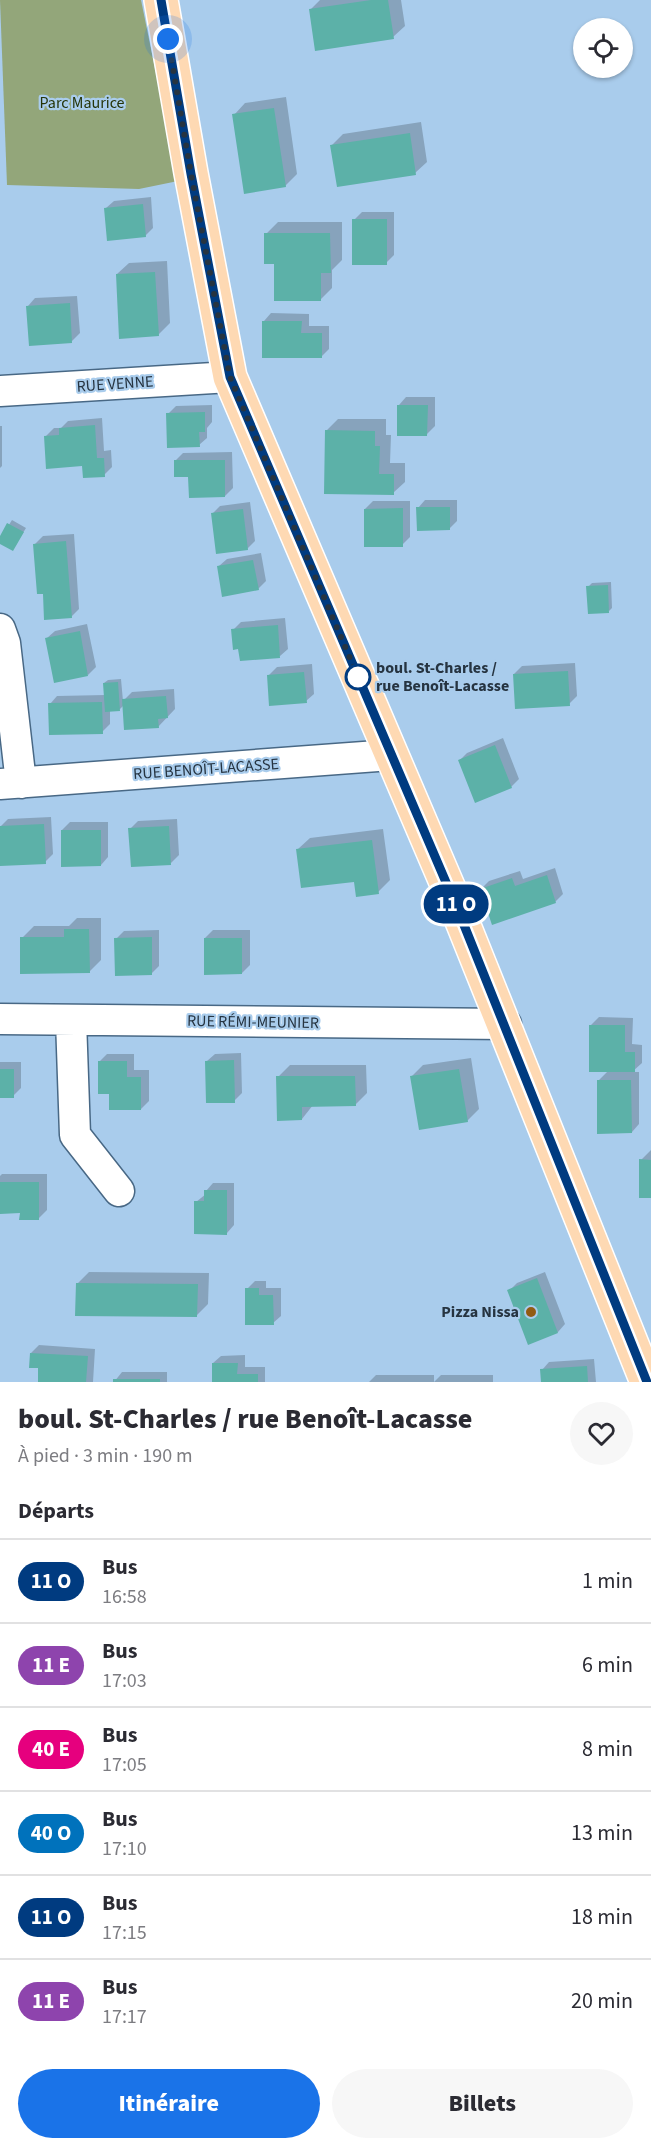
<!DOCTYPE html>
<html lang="fr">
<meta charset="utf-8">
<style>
:root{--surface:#fff;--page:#f7f7f7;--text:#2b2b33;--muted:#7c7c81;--line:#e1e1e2;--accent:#1a73e8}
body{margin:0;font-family:"Source Sans 3",sans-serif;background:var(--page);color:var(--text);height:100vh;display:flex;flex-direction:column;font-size:22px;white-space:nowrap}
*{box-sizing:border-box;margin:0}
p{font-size:20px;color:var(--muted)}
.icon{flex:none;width:33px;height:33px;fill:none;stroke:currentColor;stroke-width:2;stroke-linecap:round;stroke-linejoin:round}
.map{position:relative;height:1382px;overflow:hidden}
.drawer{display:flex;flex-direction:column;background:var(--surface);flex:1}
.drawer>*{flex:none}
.badge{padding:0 12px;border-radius:20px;font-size:21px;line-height:39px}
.controls{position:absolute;left:573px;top:18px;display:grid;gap:12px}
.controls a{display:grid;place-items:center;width:60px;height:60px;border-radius:50%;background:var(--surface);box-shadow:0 2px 4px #0004;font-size:30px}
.you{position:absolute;width:30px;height:30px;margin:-15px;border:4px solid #fff;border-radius:50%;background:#1a73e8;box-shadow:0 0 0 9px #1a73e833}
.map>.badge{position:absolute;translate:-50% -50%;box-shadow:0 0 0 3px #fff}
h2{padding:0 18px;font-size:22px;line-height:54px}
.round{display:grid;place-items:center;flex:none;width:63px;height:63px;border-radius:32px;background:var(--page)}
.summary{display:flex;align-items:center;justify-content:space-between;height:102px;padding:0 18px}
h1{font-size:28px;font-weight:800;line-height:45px}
.cta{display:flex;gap:12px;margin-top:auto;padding:12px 18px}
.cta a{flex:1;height:69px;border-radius:36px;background:var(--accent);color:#fff;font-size:24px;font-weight:800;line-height:69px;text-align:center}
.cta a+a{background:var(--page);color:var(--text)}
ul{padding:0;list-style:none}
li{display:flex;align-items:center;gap:18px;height:84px;padding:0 18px;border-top:2px solid var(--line)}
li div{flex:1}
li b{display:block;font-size:22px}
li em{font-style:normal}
li .badge{min-width:66px;font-weight:700;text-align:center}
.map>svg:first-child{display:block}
.green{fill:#93a67a}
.shadow{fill:#0003}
.building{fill:#5cb1a8}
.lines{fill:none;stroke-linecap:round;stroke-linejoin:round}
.minor-casing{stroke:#486885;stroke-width:33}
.major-casing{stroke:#fff;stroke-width:36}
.minor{stroke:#fff;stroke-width:30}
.major{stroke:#fed9b3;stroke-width:33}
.line-casing{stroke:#fff;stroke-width:14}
.line{stroke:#003b80;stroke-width:9}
.walk{stroke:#263441;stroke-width:6;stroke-dasharray:0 10.8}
.stop-dot{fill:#fff;stroke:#003b80;stroke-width:3}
.poi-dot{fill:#925b13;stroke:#a9ccec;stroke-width:2}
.labels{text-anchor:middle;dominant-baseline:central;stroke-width:4.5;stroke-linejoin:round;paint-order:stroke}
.park-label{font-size:16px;fill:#253408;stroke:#a9ccec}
.street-label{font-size:16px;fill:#263441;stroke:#a9ccec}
.stop-label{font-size:16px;font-weight:bold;fill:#263441;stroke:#a9ccec;text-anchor:start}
.poi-label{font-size:16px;font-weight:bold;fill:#263441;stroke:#a9ccec;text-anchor:end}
</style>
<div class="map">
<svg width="651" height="1382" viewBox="0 0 651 1382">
<rect width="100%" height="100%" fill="#a9ccec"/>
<path class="green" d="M0 0H141L178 181 139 189 7 185Z"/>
<path class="shadow" d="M320 0H401L405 26 393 37 310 10Z
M286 97 297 174 285 186 234 115 245 103Z
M421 122 427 162 415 173 332 145 343 134Z
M151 197 153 228 145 236 106 208 114 201Z
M362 212H394V255L386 263 354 220Z
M278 222H342V260L332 270V288L321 299 275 262 266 234Z
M167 261 170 323 158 335 117 274 129 263Z
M77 296 80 333 72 341 28 306 35 298Z
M271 313 309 314V326H329V349L321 357 264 321Z
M406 397H435V426L427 434 399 405Z
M212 405V422L207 428V438L199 445 168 414 176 406Z
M102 418 104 451 111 450 112 467 104 475 84 465 46 436 54 428H61L68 421Z
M338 419H386V435H391L390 463H405V482L393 493 326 431Z
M0 426H2V466L0 468Z
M232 452 233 488 225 496 190 475 175 461 183 453Z
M425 500H457V521L449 529 418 508Z
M373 501H410V537L402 545 365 509Z
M250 502 255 541 247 549 212 514 220 506Z
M12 520 26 528 13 549 0 542V539Z
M74 534 79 609 71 617 44 592 35 544 43 536Z
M261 553 266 581 258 589 219 566 227 559Z
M611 582 612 608 609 611 588 587 592 583Z
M285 618 288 649 280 656 240 647 233 630 241 622Z
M87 624 96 667 88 675 47 638 55 631Z
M575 663 577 696 569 704 514 674 522 666Z
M312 664 314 694 306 701 269 675 277 667Z
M121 679 123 701 132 692 174 689 175 709 158 727 124 705 120 709 110 710V724L102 732 50 704 57 696 105 695 104 683 108 680Z
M503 738 519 779 511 787 459 761 467 753Z
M51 817 53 854 45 862 0 827 8 819Z
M177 819 179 855 171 863 130 829 138 821Z
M70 822H108V857L101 865 62 830Z
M383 829 390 880 378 892 298 849 310 838Z
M555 868 563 894 555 902 481 889 489 881 520 871 523 879Z
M77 918H101V960L89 972 22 938 34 926H69Z
M159 930V966L151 974 116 939 124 931Z
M213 930H250V965L242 973 205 938Z
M599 1017 633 1018 632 1044 642 1045V1063L632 1072H639V1124L632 1132 598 1081 609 1070 591 1025Z
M241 1053 242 1093 234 1101 207 1061 215 1054Z
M107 1054H134V1070H149V1101L141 1109 110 1093 99 1062Z
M471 1058 479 1109 467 1121 411 1077 423 1065Z
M0 1062H21V1088L13 1096H0Z
M290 1065H366L367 1093 355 1105H313L302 1119 278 1077Z
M651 1150V1197L641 1160Z
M2 1174H47V1210L39 1218 21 1212H0V1176Z
M213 1183H234V1225L227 1233 196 1202 206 1194V1191Z
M89 1272 209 1273 208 1304 197 1315 77 1284Z
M545 1272 565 1324 558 1332 529 1343 509 1291 517 1283Z
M255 1281H266V1288H281V1316L273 1323 247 1289Z
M39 1345 95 1349 93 1382H39L40 1367 31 1353Z
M245 1355V1367H265V1382H213V1363L221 1356Z
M594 1359 596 1382H542V1370L549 1362Z
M122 1372H167V1382H114Z
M376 1375H434V1382L441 1375H493V1382H369Z"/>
<path class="building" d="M371 0H388L394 39 315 51 309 9Z
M274 108 286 187 244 194 232 114Z
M410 133 416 175 337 187 330 145Z
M143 204 146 237 107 241 104 208Z
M352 219H387V265H352Z
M264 233H330L331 273H321V301H274V264H264Z
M155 272 159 336 119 339 116 274Z
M70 303 72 343 29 346 26 306Z
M262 321H302L301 333H322V358H262Z
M397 405H428L427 436H397Z
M205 412V432H199L200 447 167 448 166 413Z
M95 425 97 458H104L105 477 83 478 82 466 46 469 44 436 59 435V428Z
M325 430 375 431V446H380L379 474H394V495L324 494Z
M174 460H225V497L189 498 188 477H174Z
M416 507H450V530L417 531Z
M403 508V547H364V509Z
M243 509 248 550 216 554 211 513Z
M7 523 24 532 13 551 0 544V536Z
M66 541 72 618 44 620 43 594H37L33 544Z
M253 560 259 590 222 597 217 566Z
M608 585 609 613 588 614 586 586Z
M278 625 280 658 240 661 238 649 233 650 231 629Z
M80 631 88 676 54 683 45 638Z
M568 671 570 706 515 709 513 674Z
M304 672 307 703 269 706 267 675Z
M118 682 120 711 105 712 103 683Z
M166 696 168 718 158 719 159 728 124 730 122 699Z
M102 702 103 734 49 735 48 703Z
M495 745 512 788 475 803 458 760Z
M44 824 46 864 0 866V826Z
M169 826 171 865 131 867 128 828Z
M61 830H101V866L61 867Z
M372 840 379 894 356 897 354 882 301 888 296 849Z
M547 875 556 903 492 925 480 889 512 878 515 886Z
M64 929H89L90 973 20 974V937H64Z
M152 937V975L115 976 114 938Z
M204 938H242V974L204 975Z
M589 1025H625V1052H635V1072H589Z
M234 1060 235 1103H206L205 1061Z
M98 1061H127V1077H141V1110H109V1094H98Z
M0 1069H14V1098H0Z
M459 1069 468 1122 419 1130 410 1076Z
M276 1076H355L356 1106 302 1107V1120L277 1121Z
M597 1080H631L632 1133 597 1134Z
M639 1159 651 1160V1198H639Z
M0 1182H39V1220H19L20 1213 0 1214Z
M204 1190H227V1235L194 1234V1201H204Z
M537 1278 558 1333 528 1345 507 1290Z
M76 1283 198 1284 197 1317 75 1316Z
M245 1288H259V1295H273L274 1325H245Z
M30 1353 88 1356 86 1382H38V1368H29Z
M212 1363H238L237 1374H258V1382H212Z
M587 1366 588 1382H541L540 1369Z
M113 1379H160V1382H113Z"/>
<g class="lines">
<defs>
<path id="minor" d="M0 391 230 377
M0 629 5 643 21 783
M0 784 391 755
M0 1019 506 1024
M71 1020 75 1135 119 1191"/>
<path id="major" d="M161 0 191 173 230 377 452 896 647 1382"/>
</defs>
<use href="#minor" class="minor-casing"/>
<use href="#major" class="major-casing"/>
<use href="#minor" class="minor"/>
<use href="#major" class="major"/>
</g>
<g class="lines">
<defs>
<path id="line" d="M161 0 191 174 230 377 460 915 647 1382"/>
</defs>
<use href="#line" class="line-casing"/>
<use href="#line" class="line"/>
<path class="walk" d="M168 39 191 174 230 377 358 677"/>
</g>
<circle class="stop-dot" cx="358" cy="677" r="12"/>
<circle class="poi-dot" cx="531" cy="1312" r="6"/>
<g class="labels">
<g class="park-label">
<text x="82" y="103">Parc Maurice</text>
</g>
<g class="street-label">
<text transform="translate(115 384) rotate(-4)">RUE VENNE</text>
<text transform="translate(206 769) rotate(-4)">RUE BENOÎT-LACASSE</text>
<text transform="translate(253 1022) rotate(1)">RUE RÉMI-MEUNIER</text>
</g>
<g class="stop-label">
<text x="376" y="668">boul. St-Charles /<tspan x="376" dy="18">rue Benoît-Lacasse</tspan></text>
</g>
<g class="poi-label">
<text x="519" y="1312">Pizza Nissa</text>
</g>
</g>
</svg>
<div class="controls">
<a><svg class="icon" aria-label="locate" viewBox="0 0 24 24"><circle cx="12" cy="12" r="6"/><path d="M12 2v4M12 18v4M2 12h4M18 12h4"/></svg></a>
</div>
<div class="you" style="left:168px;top:39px"></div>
<b class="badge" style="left:456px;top:904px;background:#003b80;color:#fff">11 O</b>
</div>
<section class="drawer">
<div class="summary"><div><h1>boul. St-Charles / rue Benoît-Lacasse</h1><p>À pied · 3 min · 190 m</p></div><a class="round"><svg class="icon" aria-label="heart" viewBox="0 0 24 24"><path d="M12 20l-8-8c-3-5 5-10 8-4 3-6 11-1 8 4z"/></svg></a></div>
<h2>Départs</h2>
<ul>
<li><span class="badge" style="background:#003b80;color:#fff">11 O</span><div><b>Bus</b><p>16:58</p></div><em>1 min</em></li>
<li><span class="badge" style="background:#8e44ad;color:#fff">11 E</span><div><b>Bus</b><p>17:03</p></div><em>6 min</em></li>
<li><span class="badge" style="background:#e6007e;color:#fff">40 E</span><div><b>Bus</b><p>17:05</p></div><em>8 min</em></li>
<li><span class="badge" style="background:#0072bc;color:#fff">40 O</span><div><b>Bus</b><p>17:10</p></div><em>13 min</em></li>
<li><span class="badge" style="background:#003b80;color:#fff">11 O</span><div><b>Bus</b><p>17:15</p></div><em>18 min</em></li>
<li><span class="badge" style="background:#8e44ad;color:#fff">11 E</span><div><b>Bus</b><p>17:17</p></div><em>20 min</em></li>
</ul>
<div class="cta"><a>Itinéraire</a><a>Billets</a></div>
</section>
